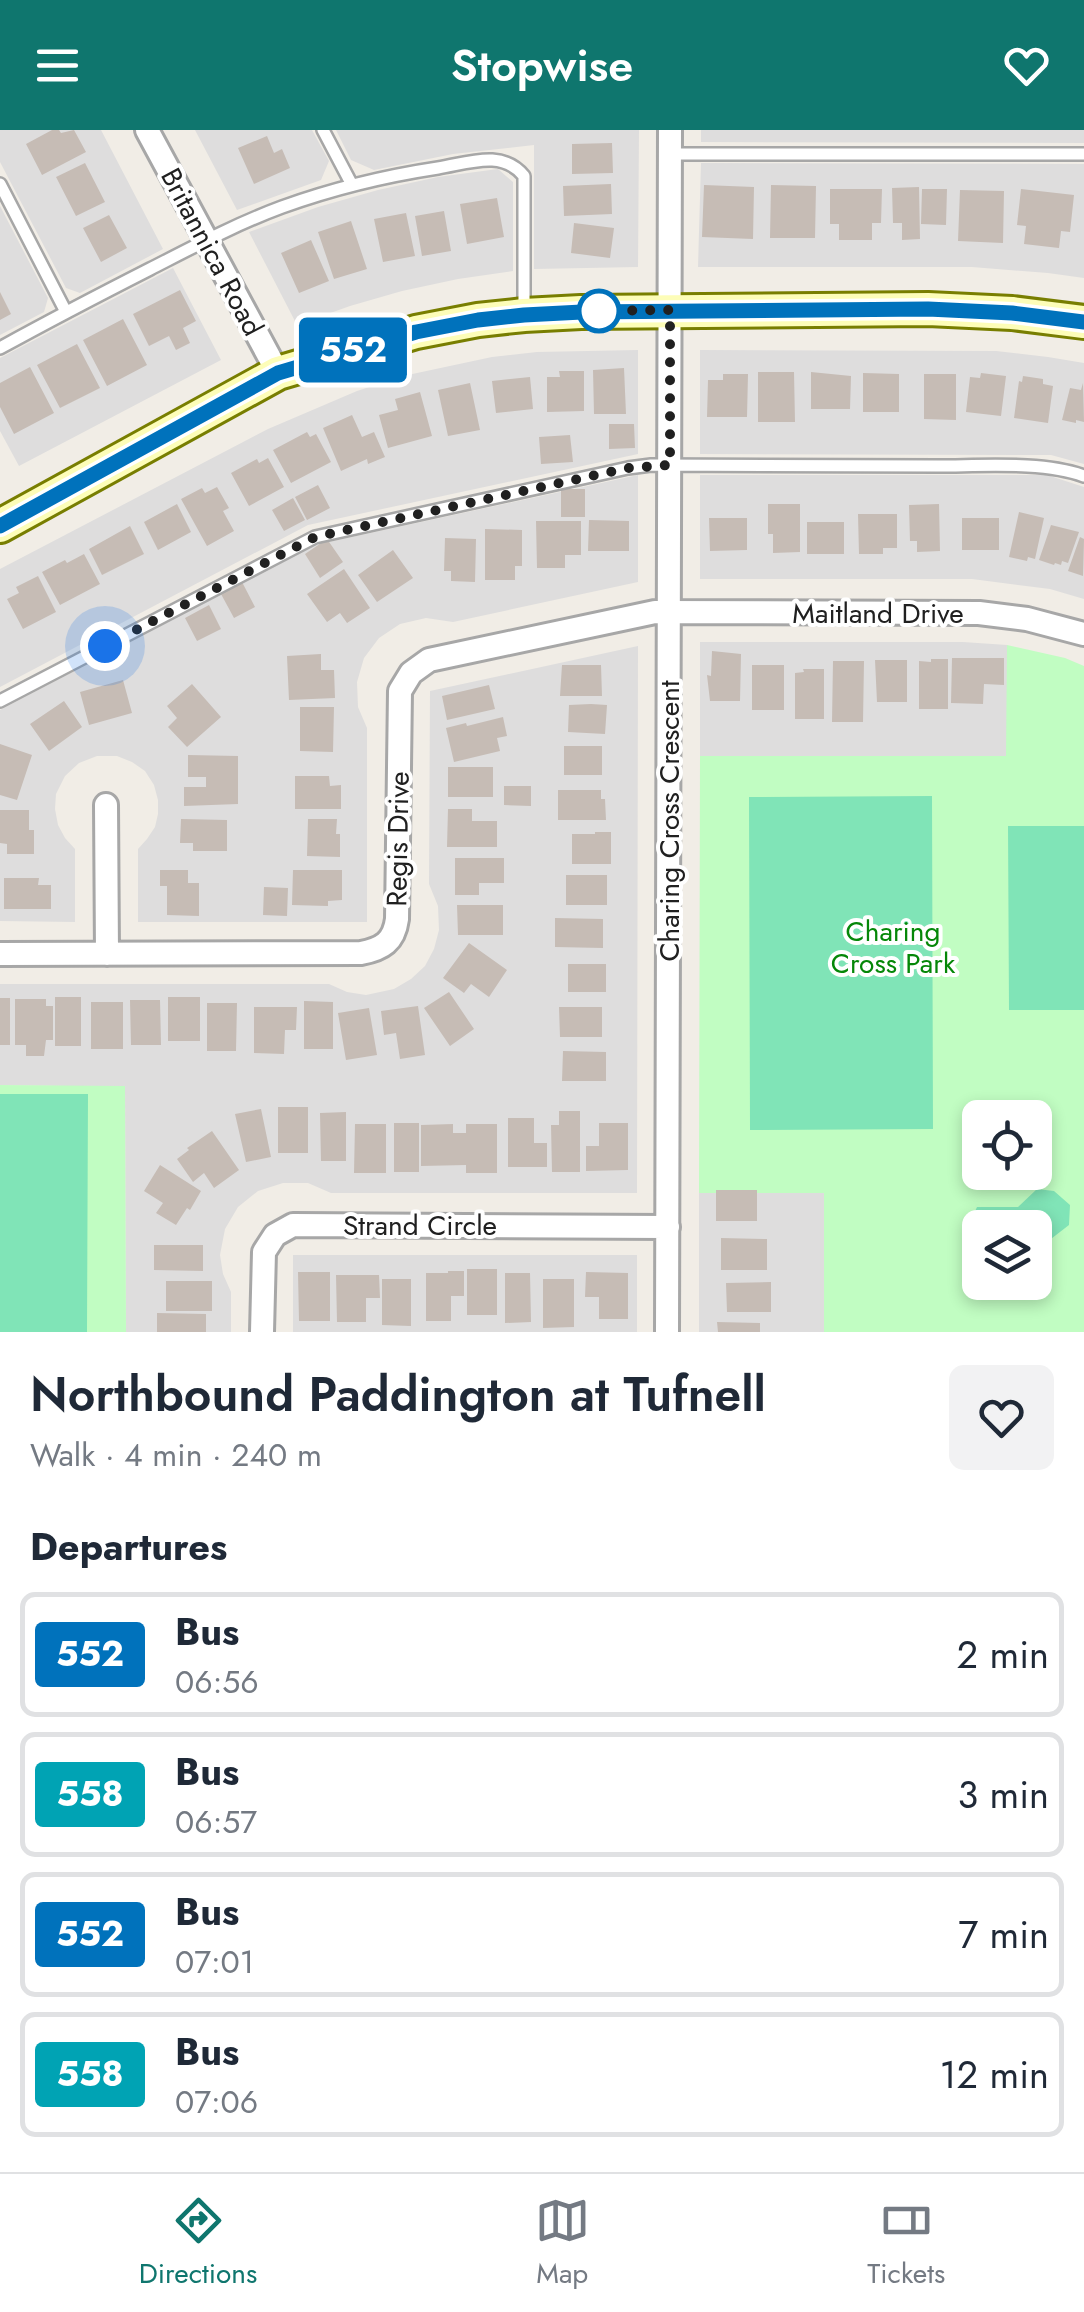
<!DOCTYPE html>
<meta charset="utf-8">
<style>
:root{--surface:#fff;--page:#f2f2f3;--text:#1f2937;--muted:#747a83;--line:#e0e1e3;--accent:#0f766e}
body{margin:0;font-family:Jost,sans-serif;background:var(--page);color:var(--text);height:100vh;display:flex;flex-direction:column;font-size:38px;white-space:nowrap}
*{box-sizing:border-box;margin:0}
p{font-size:32px;color:var(--muted)}
.icon{flex:none;width:55px;height:55px;fill:none;stroke:currentColor;stroke-width:2;stroke-linecap:round;stroke-linejoin:round}
.map{position:relative;height:1202px;overflow:hidden}
.panel{display:flex;flex-direction:column;background:var(--surface);flex:1}
.panel>*{flex:none}
.badge{padding:0 20px;border-radius:8px;font-size:35px;line-height:65px}
.controls{position:absolute;left:962px;top:970px;display:grid;gap:20px}
.controls a{display:grid;place-items:center;width:90px;height:90px;border-radius:15px;background:var(--surface);box-shadow:0 5px 15px #0003;font-size:50px}
.you{position:absolute;width:50px;height:50px;margin:-25px;border:8px solid #fff;border-radius:50%;background:#1a73e8;box-shadow:0 0 0 15px #1a73e833}
.map>.badge{position:absolute;translate:-50% -50%;box-shadow:0 0 0 5px #fff}
h2{padding:0 30px;font-size:38px;line-height:90px}
.round{display:grid;place-items:center;flex:none;width:105px;height:105px;border-radius:15px;background:var(--page)}
.head{display:flex;align-items:center;justify-content:space-between;height:170px;padding:0 30px}
h1{font-size:48px;font-weight:600;line-height:75px}
ul{padding:0;list-style:none}
li{display:flex;align-items:center;gap:30px;height:125px;margin:0 20px 15px;padding:0 10px;border:5px solid var(--line);border-radius:15px}
li div{flex:1}
li b{display:block;font-size:38px}
li em{font-style:normal}
li .badge{min-width:110px;font-weight:700;text-align:center}
header{display:flex;justify-content:space-between;align-items:center;height:130px;padding:0 30px;background:var(--accent);color:#fff;font-size:45px;font-weight:600}
.tabs{display:flex;justify-content:space-around;align-items:center;height:140px;border-top:2px solid var(--line);background:var(--surface);font-size:28px;color:var(--muted)}
.tabs a{display:grid;justify-items:center;gap:5px}
.tabs .current{color:var(--accent)}
.map>svg:first-child{display:block}
.residential{fill:#dedddd}
.park{fill:#c1fdc2;fill-rule:evenodd}
.pitch{fill:#80e4b7}
.building{fill:#c6bcb5}
.lines{fill:none;stroke-linecap:round;stroke-linejoin:round}
.lane-casing{stroke:#a7a7a7;stroke-width:16}
.street-casing{stroke:#a7a7a7;stroke-width:28}
.secondary-casing{stroke:#787e00;stroke-width:38}
.lane{stroke:#fff;stroke-width:11}
.street{stroke:#fff;stroke-width:22}
.secondary{stroke:#fdfdb8;stroke-width:32}
.line-casing{stroke:#fff;stroke-width:22}
.line{stroke:#0072bc;stroke-width:15}
.walk{stroke:#202020;stroke-width:10;stroke-dasharray:0 18}
.stop-dot{fill:#fff;stroke:#0072bc;stroke-width:5}
.labels{text-anchor:middle;dominant-baseline:central;stroke-width:8;stroke-linejoin:round;paint-order:stroke}
.street-label{font-size:28px;fill:#202020;stroke:#fff}
.park-label{font-size:28px;fill:#058708;stroke:#fff}
</style>
<header><svg class="icon" aria-label="menu" viewBox="0 0 24 24"><path d="M4 6h16M4 12h16M4 18h16"/></svg>Stopwise<svg class="icon" aria-label="heart" viewBox="0 0 24 24"><path d="M12 20l-8-8c-3-5 5-10 8-4 3-6 11-1 8 4z"/></svg></header>
<div class="map">
<svg width="1084" height="1202" viewBox="0 0 1084 1202">
<rect width="100%" height="100%" fill="#f1ede6"/>
<path class="residential" d="M0 0H101L163 119 80 163 66 158 0 32Z
M195 0H312L329 31 321 50 237 80Z
M336 0H639L638 137 534 139V15L453 24 374 40 351 30Z
M701 0H1084V13L701 12Z
M701 33 1084 34V148L1048 143 972 137H698Z
M498 39 513 52V141L458 149 402 161 350 176 297 195 249 102 318 77 378 60 438 47Z
M0 76 48 168 44 182 0 205Z
M173 138 221 230 19 336 0 301V228Z
M638 220V324L308 395 0 557V439L268 299 357 261 403 246 492 227 537 222Z
M700 220 996 221 1048 227 1084 233V334L1051 325 700 324Z
M638 345V452L453 492 426 488 400 494 379 508 364 528 357 552 358 577 367 598V792H138V719L147 709 155 697 158 684V670L154 655 145 641 132 632 117 626H97L79 633 65 646 56 664 55 679 58 695 65 708 75 719V792L0 791V580L315 415Z
M700 345H1047L1084 357V469L1050 459 972 449H700Z
M700 512H963L1007 515V626H700Z
M638 516 637 1063H331L308 1053H283L258 1061 238 1077 225 1099 220 1125 223 1144 231 1162V1202H126L125 957 0 955V854H329L347 862 366 865 394 859 411 849 425 836 434 819 439 800 438 776 429 754 430 561Z
M699 1063H824V1202H699Z
M293 1125H637V1202H293Z"/>
<path class="park" d="M1007 515 1065 528 1084 536V1202H824V1063H699L700 626H1006ZM980 988H1035V1042H980ZM980 1098H1035V1152H980Z
M0 955 125 956 126 1202H0Z"/>
<path class="pitch" d="M932 666 933 999 750 1000 749 667Z
M1008 696H1084V880H1009Z
M0 964H88L87 1202H0Z
M1037 1059 1054 1061 1070 1075 1069 1095 1047 1112 1041 1154 1004 1158 988 1153 1035 1152V1098H980V1149C973 1145 971 1145 969 1137 966 1122 970 1090 977 1077H1018Z"/>
<path class="building" d="M52 0H59L61 3 74 0 86 22 42 45 26 14Z
M267 6 274 23 282 19 290 38 254 54 238 18Z
M612 13 613 43 572 44V14Z
M85 33 105 72 76 86 56 47Z
M611 54 612 84 564 86 563 56Z
M704 55 754 57 753 109 702 107Z
M771 55 816 56 815 108H770Z
M919 57 920 109 902 110V93H893L892 58Z
M830 59H882L881 93H872V110H839V94H830Z
M922 59H947L946 95 921 94Z
M1021 59 1074 65 1070 102 1061 101 1059 118 1024 114 1026 96 1017 95Z
M960 60 1004 61 1003 113 958 111Z
M497 68 504 107 467 114 460 74Z
M444 81 451 121 422 126 415 86Z
M406 83 415 126 383 132 374 89Z
M109 85 127 118 101 132 83 98Z
M351 91 367 139 334 149 318 102Z
M574 93 614 98 610 128 571 123Z
M311 110 329 151 299 163 281 123Z
M180 160 196 191 183 198 190 213 176 220 169 206 149 216 133 184Z
M0 162 11 184 0 190Z
M123 189 147 235 107 256 83 210Z
M77 214 100 258 60 278 37 235Z
M30 237 54 283 14 304 0 277V253Z
M624 238 626 284H594L593 240Z
M559 241H584V281L547 282V247H560Z
M758 242H794L795 292H758Z
M811 242 851 246 850 279H811Z
M863 243 899 244V282H863Z
M981 243 1006 246 1001 286 966 282 970 247 980 248Z
M723 244H748L747 287H707L708 250H723Z
M924 244H956V290L924 289Z
M1023 246 1043 249V254L1053 256 1048 293 1014 288 1019 251 1022 252Z
M530 247 533 279 496 283 492 251Z
M470 253 480 300 448 306 438 260Z
M1083 253 1084 292 1076 290V293L1062 290 1070 258 1081 260Z
M420 262 432 306 388 318 379 285 398 280 395 269Z
M352 285 362 307 374 302 385 327 368 334 367 329 341 341 323 298Z
M609 294H634L635 318 609 319Z
M307 302 310 307 316 304 331 332 291 353 273 320Z
M570 305 573 332 541 334 539 307Z
M268 328 284 357 249 376 231 343 257 329 259 333Z
M318 355 330 378 307 390 295 367Z
M217 357 229 378 223 381 234 401 207 416 181 369 202 358 205 363Z
M561 359H585V387H561Z
M293 368 305 390 284 401 272 380Z
M177 374 191 402 158 420 144 392Z
M768 374H800V422L773 423V404H768Z
M939 374 940 421 917 422V411H910L909 375Z
M1019 382 1044 388 1035 429 1028 427 1027 431 1009 427Z
M858 384H897V418H883V424H859Z
M709 388H747V420L710 421Z
M962 388H999V420H962Z
M589 390 629 391V421H588Z
M536 391H581V425H565V438H537Z
M807 392H844V424H807Z
M1051 395 1079 402 1068 433 1062 431 1061 435 1055 433 1054 435 1039 430Z
M130 396 144 424 102 445 89 419Z
M485 399 522 400V436H515V450H485Z
M1080 407 1084 409 1083 446 1068 441Z
M445 408 476 409 475 452 451 451V441H444Z
M327 409 343 432 320 448 305 424Z
M393 420 413 448 377 472 358 445Z
M84 424 100 454 60 475 42 442 65 430 67 433Z
M344 439 370 478 347 493 340 483 327 492 307 464Z
M38 446 56 482 23 499 7 469 19 463 16 457Z
M242 452 255 477 234 488 221 464Z
M209 475 221 499 197 511 185 488Z
M712 521 741 524 740 571H710L707 545 711 546Z
M321 524V540H334L335 568 289 570 287 526Z
M952 528H1004V555L984 554 983 574 951 573Z
M931 529H948V579H919V531L931 532Z
M875 530H907V572H877Z
M833 531H864L863 592H832Z
M562 535H601L602 566H560Z
M752 535H784V580H752Z
M803 539H824V589H795V543L804 542Z
M123 550 132 583 89 595 80 562Z
M192 554 221 587 187 617 168 597 177 588 167 576Z
M489 555 495 579 447 590 442 566Z
M64 571 82 597 49 621 30 594Z
M591 574 607 575 605 604 568 602 569 575Z
M300 577H334L333 622 300 621Z
M503 587 507 606 497 608 500 621 454 632 446 598 466 593 467 596Z
M0 614 32 625 17 670 0 665Z
M564 616H602V645H564Z
M188 625 238 626V674L184 676V657H206V647H188Z
M448 637H493V667H448Z
M295 646H329L330 656 341 655V679H295Z
M504 656H531V676L504 675Z
M558 660H601V669H605L606 690H558Z
M448 679H472V691H497V717H447Z
M0 680H29V700H34V724H7V714L0 713Z
M181 689 227 690V721H193V713H180Z
M308 689H337L336 704H340V727L307 726Z
M595 702H611V734H572V704H595Z
M455 728H504V753H479V765H455Z
M160 740H188V753H199V786L167 785V756H160Z
M293 740H342V770L328 771V776L292 775Z
M566 745H607V775H566Z
M4 748H39L38 755H51V779H4Z
M264 757 288 758 287 786 263 785Z
M457 775H503V805H458Z
M555 788 603 789V818L555 817Z
M469 813 507 840 489 867 471 854 464 863 443 848Z
M568 834H606V862H568Z
M449 862 474 899 450 916 424 878Z
M55 867H81V916H55Z
M168 867H200V911H168Z
M0 868H10V915H0Z
M15 869H46V876H53V910H46L44 926H26V915H15Z
M130 870H160L161 915H131Z
M304 871 333 872V919H304Z
M91 872H123V919H91Z
M207 873H237L236 921H207Z
M418 876 425 925 400 929 396 903 384 905 381 881Z
M254 877H297L296 900H285L284 924 254 923Z
M559 877H602V907H560Z
M369 878 377 925 346 930 338 883Z
M563 921 606 922V951H562Z
M278 977H308V1023H278Z
M261 979 271 1027 246 1032 235 984Z
M559 981H580V1042H552L551 995H559Z
M346 982V1031H321L320 983Z
M508 988H534V1013H547V1037H508Z
M394 993H419V1042H394Z
M599 993H628V1040L586 1041V1016H599Z
M355 994H386V1043H354Z
M453 994V1003H466V994H497V1043H466V1035L421 1036V995Z
M212 1001 239 1040 214 1058 204 1043 193 1052 177 1029 189 1020 187 1018Z
M160 1035 201 1061 190 1080 187 1078 176 1095 156 1083 163 1073 144 1061Z
M716 1060H757V1091H716Z
M721 1108 767 1109V1140H721Z
M154 1115H203V1141L154 1140Z
M467 1139H497V1185H467Z
M448 1141H464V1166H451V1191H426V1143H448Z
M298 1142H330V1191H299Z
M586 1142 628 1143V1189H599V1167H585Z
M505 1143H530L531 1192 505 1193Z
M336 1145H379L380 1168H366V1192H337Z
M382 1149H411V1196L382 1195Z
M543 1149H574V1197L543 1198Z
M166 1151H212V1181H166Z
M771 1152V1182H727L726 1153Z
M157 1183 206 1184V1202H157Z
M717 1192 760 1193V1202H718Z"/>
<g class="lines">
<defs>
<path id="lane" d="M323 0 352 55
M670 24H1084
M0 54 66 182
M0 218C49 191 99 165 150 139 193 117 236 94 282 77 332 59 385 46 438 38 469 33 502 19 524 46V182
M0 571 315 407 628 338 651 335C746 336 842 336 938 336 980 336 1045 331 1084 346"/>
<path id="street" d="M147 0 278 243
M106 675 107 824
M0 824 361 823C382 819 394 812 397 789L400 561 411 543 429 530 655 482 979 483 1027 489 1084 504
M262 1202 264 1122 275 1105 293 1095 668 1097
M667 1202 670 0"/>
<path id="secondary" d="M0 396 278 243 416 202 478 190 524 185 581 182 928 179 1012 183 1084 192"/>
</defs>
<use href="#lane" class="lane-casing"/>
<use href="#street" class="street-casing"/>
<use href="#secondary" class="secondary-casing"/>
<use href="#lane" class="lane"/>
<use href="#street" class="street"/>
<use href="#secondary" class="secondary"/>
</g>
<g class="lines">
<defs>
<path id="line" d="M0 396 278 243 416 202 478 190 524 185 582 182 928 179 1012 183 1084 192"/>
</defs>
<use href="#line" class="line-casing"/>
<use href="#line" class="line"/>
<path class="walk" d="M105 516 315 407 628 338 670 335V180L599 181"/>
</g>
<circle class="stop-dot" cx="599" cy="181" r="20"/>
<g class="labels">
<g class="street-label">
<text transform="translate(212 122) rotate(62)">Britannica Road</text>
<text x="878" y="483">Maitland Drive</text>
<text transform="translate(669 691) rotate(-90)">Charing Cross Crescent</text>
<text transform="translate(398 709) rotate(-89)">Regis Drive</text>
<text x="420" y="1095">Strand Circle</text>
</g>
<g class="park-label">
<text x="893" y="801">Charing<tspan x="893" dy="32">Cross Park</tspan></text>
</g>
</g>
</svg>
<div class="controls">
<a><svg class="icon" aria-label="locate" viewBox="0 0 24 24"><circle cx="12" cy="12" r="6"/><path d="M12 2v4M12 18v4M2 12h4M18 12h4"/></svg></a>
<a><svg class="icon" aria-label="layers" viewBox="0 0 24 24"><path d="M12 4l9 5-9 5-9-5zM3 14l9 5 9-5"/></svg></a>
</div>
<div class="you" style="left:105px;top:516px"></div>
<b class="badge" style="left:353px;top:220px;background:#0072bc;color:#fff">552</b>
</div>
<section class="panel">
<div class="head"><div><h1>Northbound Paddington at Tufnell</h1><p>Walk · 4 min · 240 m</p></div><a class="round"><svg class="icon" aria-label="heart" viewBox="0 0 24 24"><path d="M12 20l-8-8c-3-5 5-10 8-4 3-6 11-1 8 4z"/></svg></a></div>
<h2>Departures</h2>
<ul>
<li><span class="badge" style="background:#0072bc;color:#fff">552</span><div><b>Bus</b><p>06:56</p></div><em>2 min</em></li>
<li><span class="badge" style="background:#00a3b4;color:#fff">558</span><div><b>Bus</b><p>06:57</p></div><em>3 min</em></li>
<li><span class="badge" style="background:#0072bc;color:#fff">552</span><div><b>Bus</b><p>07:01</p></div><em>7 min</em></li>
<li><span class="badge" style="background:#00a3b4;color:#fff">558</span><div><b>Bus</b><p>07:06</p></div><em>12 min</em></li>
</ul>
</section>
<nav class="tabs">
<a class="current"><svg class="icon" aria-label="directions" viewBox="0 0 24 24"><path d="M12 3l9 9-9 9-9-9zM9 14v-3h6M13 9l2 2-2 2"/></svg>Directions</a>
<a><svg class="icon" aria-label="map" viewBox="0 0 24 24"><path d="M3 6l6-2 6 2 6-2v14l-6 2-6-2-6 2zM9 4v14M15 6v14"/></svg>Map</a>
<a><svg class="icon" aria-label="tickets" viewBox="0 0 24 24"><path d="M3 7h18v10H3zM15 7v10"/></svg>Tickets</a>
</nav>
